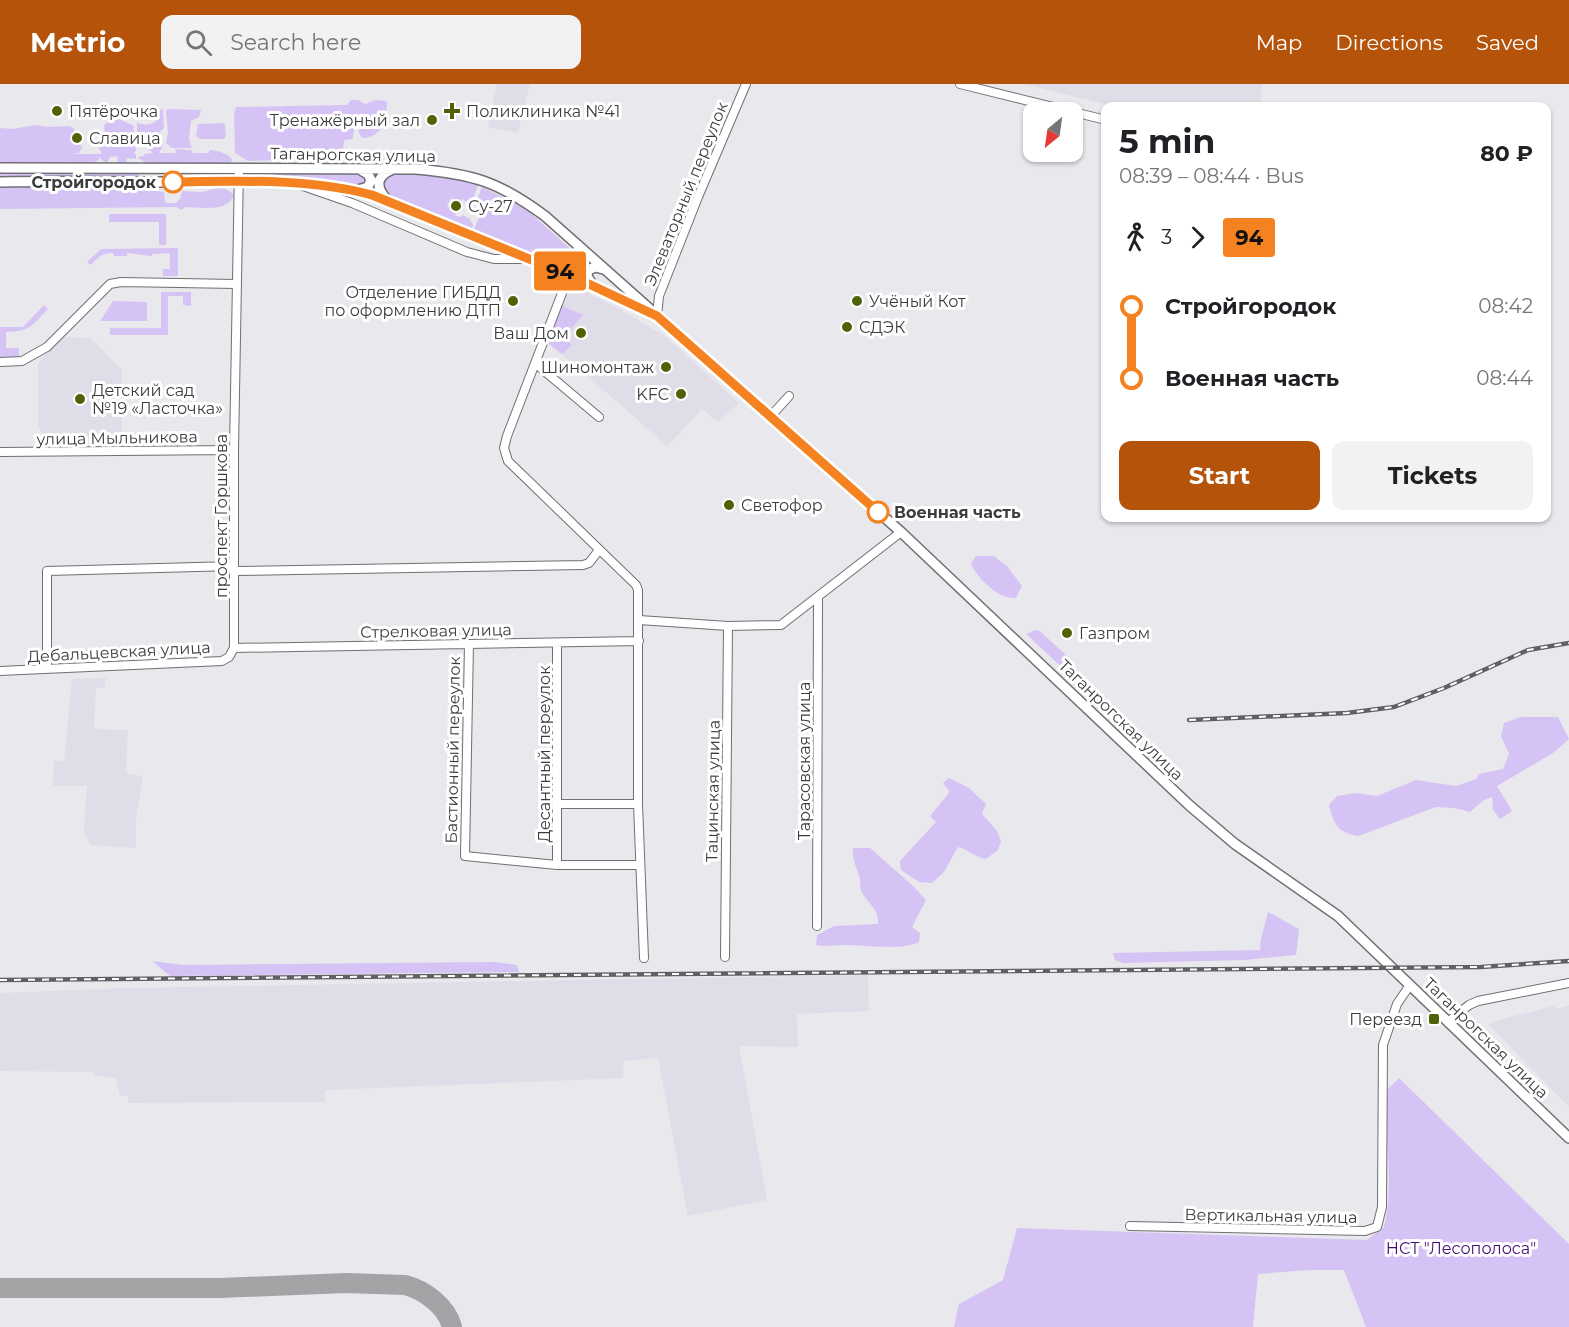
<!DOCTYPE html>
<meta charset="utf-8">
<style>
:root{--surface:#fff;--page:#f2f2f2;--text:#202124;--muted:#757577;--accent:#b45309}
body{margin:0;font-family:Montserrat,sans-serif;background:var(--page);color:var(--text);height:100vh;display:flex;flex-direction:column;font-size:22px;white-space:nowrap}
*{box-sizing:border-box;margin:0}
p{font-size:20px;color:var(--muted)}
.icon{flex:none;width:33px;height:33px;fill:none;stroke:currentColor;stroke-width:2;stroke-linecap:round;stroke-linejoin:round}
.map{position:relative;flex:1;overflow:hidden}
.details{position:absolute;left:1101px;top:18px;width:450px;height:420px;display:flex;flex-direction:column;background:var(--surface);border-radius:12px;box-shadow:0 2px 4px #0004}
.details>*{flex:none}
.badge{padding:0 12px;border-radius:4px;font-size:21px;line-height:39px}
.needle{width:39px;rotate:209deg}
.fabs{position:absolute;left:1023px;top:18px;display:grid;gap:12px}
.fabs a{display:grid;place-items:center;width:60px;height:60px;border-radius:12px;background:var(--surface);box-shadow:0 2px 4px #0004;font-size:30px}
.map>.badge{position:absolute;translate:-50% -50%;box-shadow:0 0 0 3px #fff}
.legs{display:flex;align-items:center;gap:9px;height:66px;padding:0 18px;font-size:20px}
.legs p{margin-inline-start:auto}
.summary{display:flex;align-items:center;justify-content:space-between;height:102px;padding:0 18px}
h1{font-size:33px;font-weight:700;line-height:45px}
.button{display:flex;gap:12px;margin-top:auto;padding:12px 18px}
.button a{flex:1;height:69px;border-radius:12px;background:var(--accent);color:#fff;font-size:24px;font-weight:700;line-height:69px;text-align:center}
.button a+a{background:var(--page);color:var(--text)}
ul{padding:0 18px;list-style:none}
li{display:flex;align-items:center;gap:21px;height:72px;font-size:22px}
li i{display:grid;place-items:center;width:9px;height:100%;margin:0 8px;background:currentColor}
li i::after{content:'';width:15px;height:15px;margin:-8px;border:4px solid;border-radius:50%;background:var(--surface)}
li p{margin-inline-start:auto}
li:first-child i{background:linear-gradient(#0000 50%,currentColor 0)}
li:last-child i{background:linear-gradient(currentColor 50%,#0000 0)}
header{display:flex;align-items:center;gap:36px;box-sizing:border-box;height:84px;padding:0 30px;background:var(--accent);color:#fff}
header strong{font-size:28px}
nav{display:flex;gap:33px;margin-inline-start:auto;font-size:21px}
.search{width:420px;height:54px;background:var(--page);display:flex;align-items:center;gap:15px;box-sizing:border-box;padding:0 21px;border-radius:12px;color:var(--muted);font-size:22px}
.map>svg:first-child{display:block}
.built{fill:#e0dde8}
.green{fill:#d5c3f5}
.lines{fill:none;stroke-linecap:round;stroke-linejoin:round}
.taxiway{stroke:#a4a4a7;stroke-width:20}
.minor-casing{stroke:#706f73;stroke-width:10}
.major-casing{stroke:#706f73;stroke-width:12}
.minor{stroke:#fff;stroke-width:8}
.major{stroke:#fff;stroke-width:9}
.rail-casing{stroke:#606062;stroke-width:4.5}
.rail{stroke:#fff;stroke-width:2;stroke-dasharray:7;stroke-linecap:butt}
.line-1-casing{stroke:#fff;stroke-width:14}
.line-1{stroke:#f58220;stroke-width:9}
.poi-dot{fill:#506208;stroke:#fff;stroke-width:2}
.stop-1-dot{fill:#fff;stroke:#f58220;stroke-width:3}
.labels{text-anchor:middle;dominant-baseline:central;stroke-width:6;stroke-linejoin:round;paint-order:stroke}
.poi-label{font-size:16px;fill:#3c3c3d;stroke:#fff;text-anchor:start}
.street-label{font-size:16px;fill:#3c3c3d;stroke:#fff}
.stop-label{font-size:16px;font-weight:bold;fill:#3c3c3d;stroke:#fff;text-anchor:end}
.park-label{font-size:16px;fill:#440d74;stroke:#fff}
</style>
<header>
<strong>Metrio</strong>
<div class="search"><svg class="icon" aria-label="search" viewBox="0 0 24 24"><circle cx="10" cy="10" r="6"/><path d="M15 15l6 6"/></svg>Search here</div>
<nav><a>Map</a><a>Directions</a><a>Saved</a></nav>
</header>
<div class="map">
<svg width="1569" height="1243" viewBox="0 0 1569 1243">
<rect width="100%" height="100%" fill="#e9e8ec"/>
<path class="built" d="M497 0H530L518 49 488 43Z
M1023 0H1262L1260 22H1112Z
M579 205 616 223 665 252 739 319 718 338 702 325 667 363 637 335 547 258 566 212 573 206Z
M64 253 91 254 122 286V355H48L38 343V278Z
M106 594 105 603 96 604 94 645 128 646 126 689 143 693 136 733V764L90 761 84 746 87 702H53L54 676 64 677 72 595Z
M868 891 869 927 797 930 798 963 739 962 767 1116 688 1132 658 974 624 977 623 994 325 1006V1018L128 1019V1012H120L116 995 111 993 94 992 92 988 0 987V909L128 904Z
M1569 921V1023L1489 941 1494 937 1554 922 1557 925Z"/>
<path class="green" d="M351 16H358L365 20 376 16 387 17C387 34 383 54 362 54L358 47 368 41 361 29 354 39 353 55 344 56 342 75 248 77 235 69 234 30 236 23 347 21Z
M163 25 164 44 160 48 163 62 159 69H176L175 65 191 66 193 69H209V66C216 66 229 69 232 76L230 81 207 82 204 80H173L170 83 157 80 154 83 138 74 140 72H144V70L153 69 144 61H137V39C146 41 150 42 157 36L140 34V27Z
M168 25 201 26 199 33 191 37 189 55 192 64H172L166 59 168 49 166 27Z
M110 31 134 42 133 57 136 66 134 70H136V75L127 74 126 80 122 82 117 79 118 72 110 73 107 80 99 73V76L89 80 139 88V93L0 94V44L12 45 36 41 48 43 69 42 74 44V53L82 63 79 69 73 70H102L98 62 112 60 111 56 105 55 104 41 108 38Z
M223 39 225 41 226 52 224 55H200L196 52 198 40Z
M244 88 364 89 370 96 361 103 298 95 246 93Z
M417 90 448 94 478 101 472 118 473 123 461 114 462 119 451 114 447 122 459 128 454 131 460 133 463 131 470 135 473 141 470 147 384 110 382 96 390 91Z
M0 102H139L140 105 164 108 165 119H176L180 115 182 107C187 107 193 108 197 108 214 108 220 97 234 111 228 129 200 123 185 123L182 126 176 123 0 125Z
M482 103 525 124 575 169 577 174 567 186 473 148 480 131 476 118Z
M109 130H166V161H159V138H109Z
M178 164V192H163V185H170V169L152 170V172L127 169V172H114L113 169C102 169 98 173 91 181L87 178 101 165Z
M161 208H191V222L183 221V212H168V251H110V244H161Z
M113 217 147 218V237H100Z
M44 221 48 225C31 243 30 247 6 248V264H19V273H0V243H23Z
M562 222 583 231 564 253 572 261 562 270 547 258Z
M976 472H994L1007 482 1022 502 1016 514C998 515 979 496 971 480Z
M1036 546 1040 547 1069 574 1070 582 1067 588 1026 550Z
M1521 633H1558L1569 655 1553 669 1497 702 1512 727 1500 735 1493 726 1492 713 1484 716 1470 728 1454 724 1436 723 1358 752C1337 748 1334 741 1329 721L1337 712 1356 709 1377 712 1416 696 1456 702 1476 695 1479 690 1503 685 1509 670 1501 652 1504 639Z
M949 694 969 704 986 720 982 730 997 747 1001 757 998 766 986 775C975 773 969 766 958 763L944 788 932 799 919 798 901 786 900 777 936 738 930 732 948 710 949 707 943 699Z
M853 764H870L913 802 926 816 912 843 920 849 919 858C900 867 866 861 844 861 834 861 826 863 816 861L817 851 834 842 878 840C879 823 866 819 861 806 860 802 861 796 859 792 856 782 852 775 853 764Z
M1268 828 1299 845 1296 871 1245 876 1123 879 1115 876 1113 869 1260 866 1261 855Z
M152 877 184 881 494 878 517 881 519 888 170 892Z
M1399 994 1569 1160V1243H1366L1344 1186H1309L1258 1190 1253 1243H954L959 1220 1003 1196 1017 1144 1367 1156 1384 1143C1394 1104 1386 1050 1383 1010Z"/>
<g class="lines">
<path class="taxiway" d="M0 1204H220L346 1199 405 1201C425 1206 447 1223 452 1243"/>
<defs>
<path id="minor" d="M960 0 1106 36
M303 102 352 119 467 168 494 175H527
M569 191 507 352 504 364 508 377 636 501 638 506V720L644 874
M657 232 659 212 698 113 746 0
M0 278 22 277 47 263 110 200 121 198 236 200
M536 280 599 333
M771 332 789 312
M0 368 234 366
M235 487 583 481 589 479 599 466
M639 536 728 542 781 541 901 448
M469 560 465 772 557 781H640
M234 564 639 557
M47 585V487L234 482
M0 587 222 577 229 573 234 564V366L239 84
M557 720H638
M557 781V559
M817 842 818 513
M725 873 728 542
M1448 938 1469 921 1478 917 1569 899
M1130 1142 1365 1147 1377 1143 1382 1123 1383 961 1397 920 1410 901"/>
<path id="major" d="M0 84 416 85C474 90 499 98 545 132L901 448 1189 721 1235 760 1338 832 1569 1054
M0 98C60 97 120 98 179 98 242 97 312 95 372 111L569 191 653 230
M358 106 368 103 371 96 368 90 361 86
M387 116C376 104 375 93 391 86
M562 189C578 184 581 176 578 161
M593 202 587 192 588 186 595 183 603 185"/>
</defs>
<use href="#minor" class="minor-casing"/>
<use href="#major" class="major-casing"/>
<use href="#minor" class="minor"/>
<use href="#major" class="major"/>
<defs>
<path id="rail" d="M1189 636 1347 629 1394 623 1444 604 1528 566 1569 559
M0 896 1481 883 1569 877"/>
</defs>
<use href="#rail" class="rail-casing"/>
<use href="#rail" class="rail"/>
</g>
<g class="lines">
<defs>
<path id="line-1" d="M173 98C237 97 309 94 372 111L576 194 657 232 878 428"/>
</defs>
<use href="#line-1" class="line-1-casing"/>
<use href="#line-1" class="line-1"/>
</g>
<g class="poi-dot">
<circle cx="57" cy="27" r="6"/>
<path d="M449 18h6v6h6v6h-6v6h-6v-6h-6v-6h6z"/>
<circle cx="432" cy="36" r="6"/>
<circle cx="77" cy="54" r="6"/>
<circle cx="456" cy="122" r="6"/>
<circle cx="513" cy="217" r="6"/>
<circle cx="857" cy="217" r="6"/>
<circle cx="847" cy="243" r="6"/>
<circle cx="581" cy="249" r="6"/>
<circle cx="666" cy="283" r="6"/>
<circle cx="681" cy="310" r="6"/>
<circle cx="80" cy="315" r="6"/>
<circle cx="729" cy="421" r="6"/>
<circle cx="1067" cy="549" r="6"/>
<rect x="1428" y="929" width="12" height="12" rx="3"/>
</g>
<g class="stop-1-dot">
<circle cx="173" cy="98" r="10"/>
<circle cx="878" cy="428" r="10"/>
</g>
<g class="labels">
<g class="poi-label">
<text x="69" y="27">Пятёрочка</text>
<text x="466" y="27">Поликлиника №41</text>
<text x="420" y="36" text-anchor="end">Тренажёрный зал</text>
<text x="89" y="54">Славица</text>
<text x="468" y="122">Су-27</text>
<text x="501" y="208" text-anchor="end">Отделение ГИБДД<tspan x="501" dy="18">по оформлению ДТП</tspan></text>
<text x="869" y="217">Учёный Кот</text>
<text x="859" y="243">СДЭК</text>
<text x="569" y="249" text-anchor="end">Ваш Дом</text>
<text x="654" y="283" text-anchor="end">Шиномонтаж</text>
<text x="92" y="306">Детский сад<tspan x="92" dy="18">№19 «Ласточка»</tspan></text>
<text x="669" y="310" text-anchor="end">KFC</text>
<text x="741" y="421">Светофор</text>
<text x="1079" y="549">Газпром</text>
<text x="1422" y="935" text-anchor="end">Переезд</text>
</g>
<g class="street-label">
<text transform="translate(353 71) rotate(1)">Таганрогская улица</text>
<text transform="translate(686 110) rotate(-68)">Элеваторный переулок</text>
<text transform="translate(117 354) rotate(-1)">улица Мыльникова</text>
<text transform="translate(221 432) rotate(-90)">проспект Горшкова</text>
<text transform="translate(436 547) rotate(-1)">Стрелковая улица</text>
<text transform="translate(119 568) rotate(-3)">Дебальцевская улица</text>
<text transform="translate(1121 636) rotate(44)">Таганрогская улица</text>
<text transform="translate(453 666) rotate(-89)">Бастионный переулок</text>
<text transform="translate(544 670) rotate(-90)">Десантный переулок</text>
<text transform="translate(804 677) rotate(-90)">Тарасовская улица</text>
<text transform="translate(713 707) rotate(-89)">Тацинская улица</text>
<text transform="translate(1486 954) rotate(44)">Таганрогская улица</text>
<text transform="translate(1271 1132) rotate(1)">Вертикальная улица</text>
</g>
<g class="stop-label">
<text x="156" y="98">Стройгородок</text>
<text x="894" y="428" text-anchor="start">Военная часть</text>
</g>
<g class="park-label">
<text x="1461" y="1164">НСТ "Лесополоса"</text>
</g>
</g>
</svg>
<div class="fabs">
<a><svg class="needle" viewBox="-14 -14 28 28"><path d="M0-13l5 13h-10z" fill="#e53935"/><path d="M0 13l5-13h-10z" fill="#757577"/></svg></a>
</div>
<b class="badge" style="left:560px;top:187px;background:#f58220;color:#111">94</b>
<section class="details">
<div class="summary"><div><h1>5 min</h1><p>08:39 – 08:44 · Bus</p></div><b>80 ₽</b></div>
<div class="legs"><svg class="icon" aria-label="walk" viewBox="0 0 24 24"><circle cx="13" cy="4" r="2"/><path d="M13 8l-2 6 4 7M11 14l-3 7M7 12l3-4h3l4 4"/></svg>3<svg class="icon" aria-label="forward" viewBox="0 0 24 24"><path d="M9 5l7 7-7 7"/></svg><b class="badge" style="background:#f58220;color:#111">94</b></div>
<ul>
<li><i style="color:#f58220"></i><b>Стройгородок</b><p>08:42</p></li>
<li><i style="color:#f58220"></i><b>Военная часть</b><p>08:44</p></li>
</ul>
<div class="button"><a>Start</a><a>Tickets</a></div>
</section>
</div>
